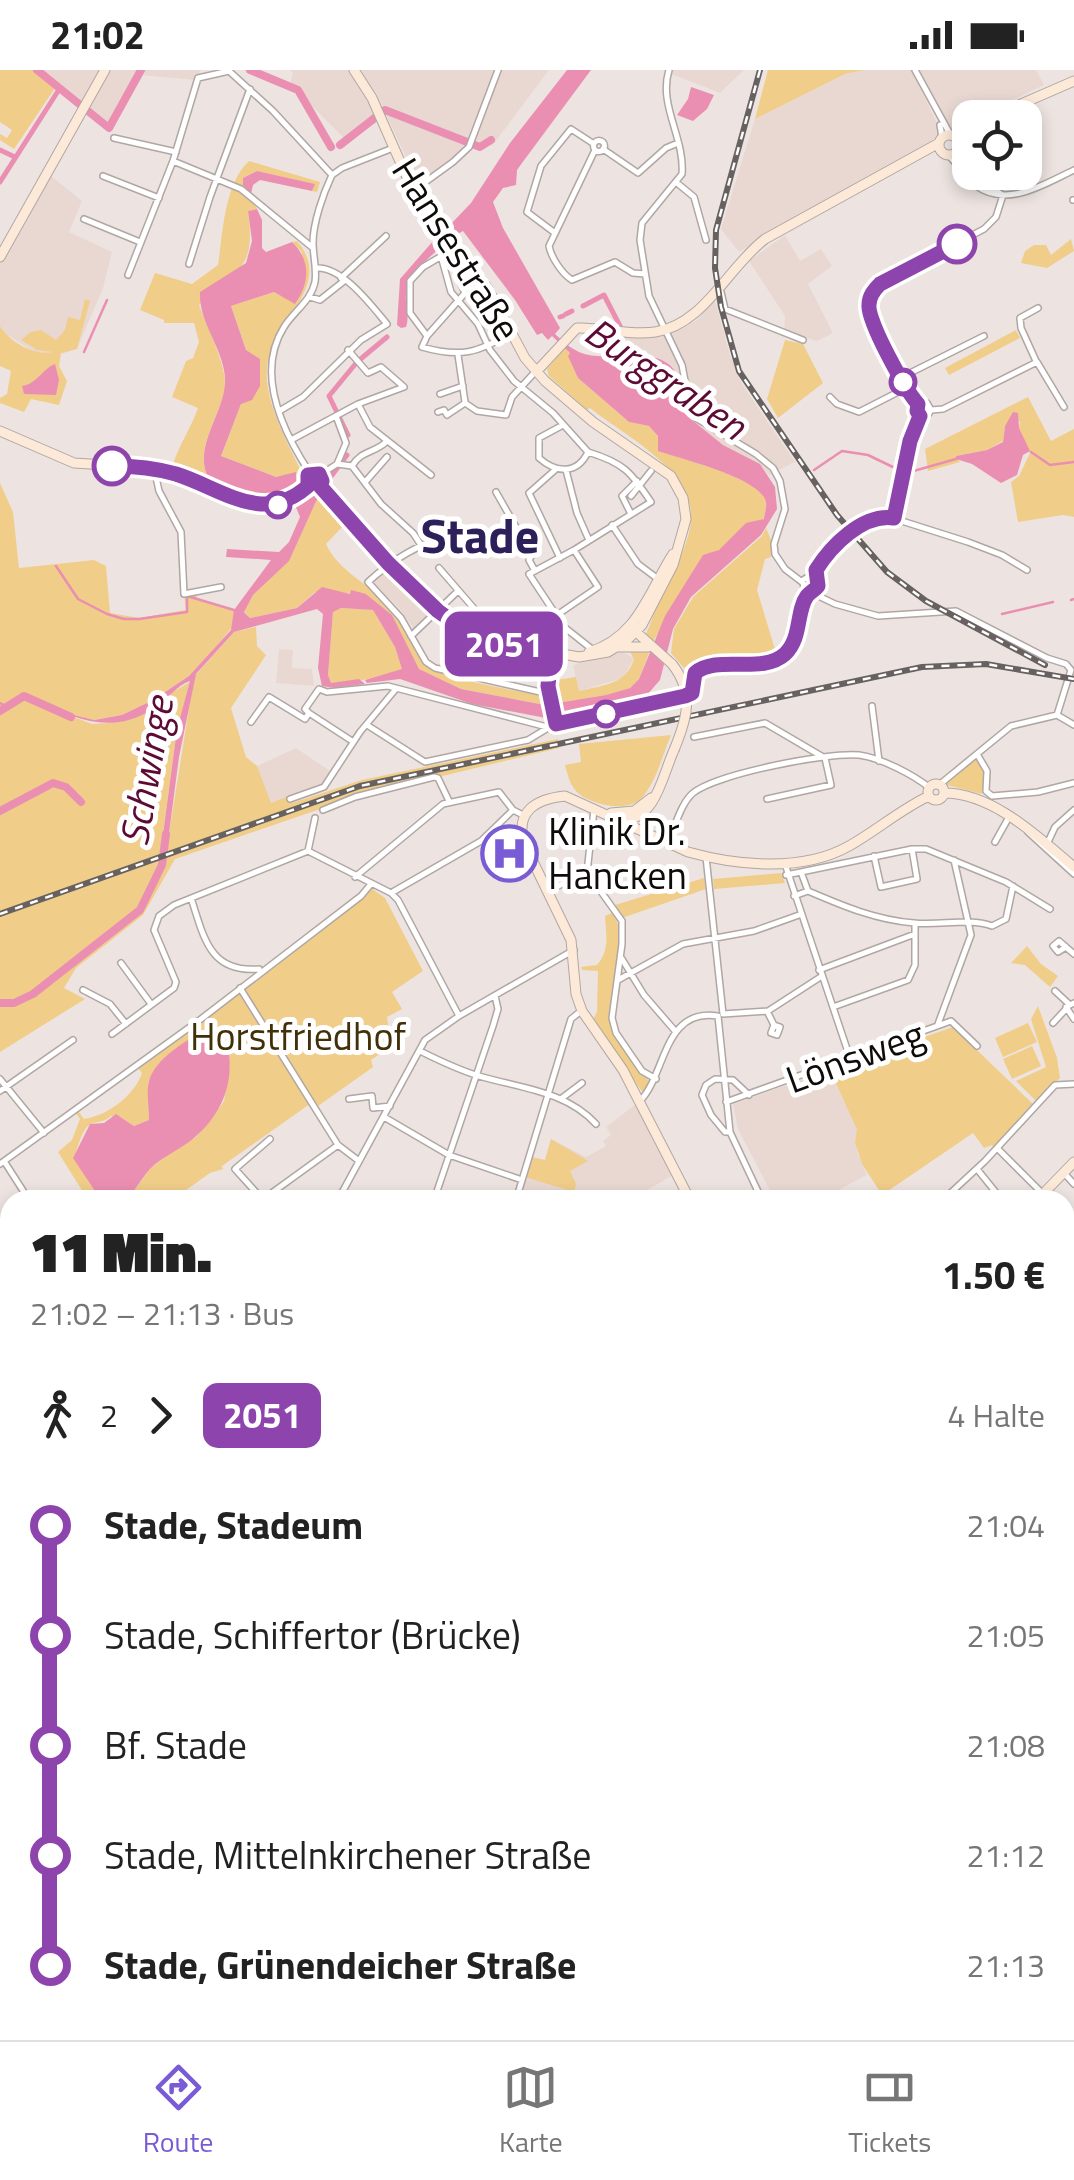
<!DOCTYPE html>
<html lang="de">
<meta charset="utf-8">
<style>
:root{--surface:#fff;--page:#f6f6f6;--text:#222;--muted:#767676;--line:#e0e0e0;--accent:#785bd5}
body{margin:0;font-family:"Titillium Web",sans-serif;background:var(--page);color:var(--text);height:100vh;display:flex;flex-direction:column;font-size:38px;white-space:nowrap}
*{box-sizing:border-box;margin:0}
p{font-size:32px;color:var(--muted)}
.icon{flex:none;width:55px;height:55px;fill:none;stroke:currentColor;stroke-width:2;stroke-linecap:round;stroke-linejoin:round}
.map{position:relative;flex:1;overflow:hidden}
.panel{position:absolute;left:0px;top:1120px;width:1075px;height:850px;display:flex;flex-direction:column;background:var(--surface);border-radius:30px 30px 0 0;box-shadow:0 5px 15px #0003}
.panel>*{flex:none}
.badge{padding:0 20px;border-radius:15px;font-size:35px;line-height:65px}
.buttons{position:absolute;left:952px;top:30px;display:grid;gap:20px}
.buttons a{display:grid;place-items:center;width:90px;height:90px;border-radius:20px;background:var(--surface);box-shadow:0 5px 15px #0003;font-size:50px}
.map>.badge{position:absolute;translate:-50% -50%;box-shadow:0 0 0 5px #fff}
.legs{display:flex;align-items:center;gap:15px;height:110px;padding:0 30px;font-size:32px}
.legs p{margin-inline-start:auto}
.headline{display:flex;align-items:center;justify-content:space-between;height:170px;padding:0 30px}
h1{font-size:55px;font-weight:800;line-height:75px}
ul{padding:0 30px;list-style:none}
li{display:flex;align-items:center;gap:35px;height:110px;font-size:38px}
li i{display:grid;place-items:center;width:15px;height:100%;margin:0 12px;background:currentColor}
li i::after{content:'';width:25px;height:25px;margin:-12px;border:8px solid;border-radius:50%;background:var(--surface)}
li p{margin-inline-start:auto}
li:first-child i{background:linear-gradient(#0000 50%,currentColor 0)}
li:last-child i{background:linear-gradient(currentColor 50%,#0000 0)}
.status{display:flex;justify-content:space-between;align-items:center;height:70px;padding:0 50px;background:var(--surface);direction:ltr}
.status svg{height:28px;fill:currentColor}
.dock{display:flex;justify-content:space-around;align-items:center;height:140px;border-top:2px solid var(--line);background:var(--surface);font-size:28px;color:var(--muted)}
.dock a{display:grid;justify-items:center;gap:5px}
.dock .active{color:var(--accent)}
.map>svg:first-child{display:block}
.built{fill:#e9d8d2}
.green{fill:#f0cd89}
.water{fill:#eb8fb2}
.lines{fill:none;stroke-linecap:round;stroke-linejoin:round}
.stream{stroke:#eb8fb2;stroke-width:2.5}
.canal{stroke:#eb8fb2;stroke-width:5}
.river{stroke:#eb8fb2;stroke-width:8}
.street-casing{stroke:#b0a7a4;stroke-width:8}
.secondary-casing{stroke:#b0a7a4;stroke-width:11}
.primary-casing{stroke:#c5c4c4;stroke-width:12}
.street{stroke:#fff;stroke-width:5}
.secondary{stroke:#fde9d8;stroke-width:9}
.primary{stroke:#fbd3b1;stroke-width:10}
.rail-casing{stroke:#676160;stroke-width:6}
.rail{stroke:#fff;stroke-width:2.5;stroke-dasharray:8;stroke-linecap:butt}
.secondary-bridge-casing{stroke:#b0a7a4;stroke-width:11;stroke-linecap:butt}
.secondary-bridge{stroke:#fde9d8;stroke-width:9}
.line-1-casing{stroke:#fff;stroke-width:22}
.line-1{stroke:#8e44ad;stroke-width:15}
.stop-1-dot{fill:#fff;stroke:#8e44ad;stroke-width:5}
.labels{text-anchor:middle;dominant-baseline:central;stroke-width:10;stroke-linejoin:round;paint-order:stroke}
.street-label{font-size:38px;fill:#0e0b0a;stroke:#fff}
.poi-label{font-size:38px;fill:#0e0b0a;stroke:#fff;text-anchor:start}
.park-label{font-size:38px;fill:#423009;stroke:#fff}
.water-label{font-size:40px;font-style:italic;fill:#5d0b35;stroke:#fff}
.district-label{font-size:48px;font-weight:bold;fill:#2d1f59;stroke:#fff}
</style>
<div class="status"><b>21:02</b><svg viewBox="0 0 49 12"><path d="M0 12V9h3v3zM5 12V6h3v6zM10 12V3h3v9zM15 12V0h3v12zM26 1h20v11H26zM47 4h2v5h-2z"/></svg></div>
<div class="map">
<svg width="1074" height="1970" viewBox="0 0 1074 1970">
<rect width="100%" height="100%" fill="#ede4e1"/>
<path class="built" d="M43 0H102L84 32Z
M111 0H201L194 10 141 5 113 56 89 38Z
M290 0H349L375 44 344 68 290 14 293 3Z
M359 0H549L492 76 469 68 454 89 419 115 377 25Z
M672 0H744L720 23 671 4Z
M864 0H912L940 60 938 67 739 182 721 159 755 49 845 4Z
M919 0H1036L1044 15 976 47 970 48V51L950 61Z
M50 105 82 131 69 162 112 182 103 218 77 279 61 284 34 282 3 262 0 256V191Z
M785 165 800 191 821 179 832 196 808 214 833 263 817 271 784 261 785 246 749 191Z
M715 230 730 285 742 314 795 392 769 405 760 394 723 375 686 346 678 302 624 282V267L673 263 697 250Z
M388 497 432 541 414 559 399 538 373 512Z
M279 579 293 580 292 598 312 599 314 616 276 613Z
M622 582 634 588 623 608 579 621 573 595Z
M296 678 330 701 323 713 326 720 292 733H270L257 696Z
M830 1000 857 1060V1082L867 1105 819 1130H775L738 1059 733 1034Z
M636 1034 673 1105 647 1120 652 1130H518L531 1087 545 1090 551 1069 586 1087 606 1076 603 1071 611 1065 606 1057Z"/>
<path class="green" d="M0 0H33L55 18 14 79 0 70V64L7 68 12 60 0 52Z
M768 0H864L845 4 755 49Z
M249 91 320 112 317 122 312 121 314 114 257 101 243 108 257 139 248 141C256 200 239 197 199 235 207 256 227 296 225 317 221 346 193 379 208 407L173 394C180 373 191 358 198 338L172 327 186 291 193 288 199 272 194 253H164V250L140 240 155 203 192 214 218 195C223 163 224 114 249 91Z
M1071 169 1074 181 1047 198 1021 193 1025 181 1034 175H1046L1051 185Z
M297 171C336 217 271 250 267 298 264 332 288 373 302 403L276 407 221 386 241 334 246 280 231 236 274 222 295 233 302 182 292 172Z
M85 229 90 231 77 279 61 283 59 296 67 311 59 335 31 329 24 342 0 333V328L7 324 11 301 0 296V256C10 272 34 286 53 282L37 280 21 270 31 262 41 260 56 270 65 260 68 247 80 250Z
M1016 260 1020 268 949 305 945 298Z
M785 270 803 274 823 313 778 348 767 329Z
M565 278 570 283 578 308 629 352 649 356 658 366 659 381C681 389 761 408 766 432 767 435 764 446 764 448L719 480 674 534 654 570 639 609 630 618 606 625 558 633 556 610 576 607 579 621C603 615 626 615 634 589L629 580H638C650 560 654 539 665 517 676 495 691 471 691 446 692 399 622 364 590 338L587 340 549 306 547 299Z
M1028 327 1051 371 1074 359V447L1063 445 1018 452 1011 412 1019 406 1030 383 1019 358 1020 351 1005 356 1003 371 987 380 956 386 960 392 928 401 925 379Z
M0 413 13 442 19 498 94 490 106 496 110 543 139 548 186 540 184 524H196L197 528 234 540V555L210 584 189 606 153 630 122 645 93 650 56 640 92 654 120 652 190 612 177 659 162 771 168 770 194 607 234 562 256 557 257 576 266 585 231 638 246 687 257 696 271 733 289 726 292 733 362 710 558 669 559 678 355 727 175 789 143 845 76 898 64 918 85 929 0 982Z
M318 427 345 454 326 474C338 500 366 513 387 532 405 549 411 573 427 590 448 613 512 618 544 627L545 635 461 619 427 603 419 599 405 575 392 545 366 524 315 522 297 538 250 548 244 541 253 525 289 490Z
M766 458 771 470V487L765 489 757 520 777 586 684 598 671 583 674 559 693 527 762 466Z
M341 538 373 540 395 577 403 600 363 610 331 614 328 605 333 541Z
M671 665C663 684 657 708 645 724 632 744 595 736 579 724 570 716 568 706 565 695L581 692 579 674Z
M976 688 986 701 982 724 947 715V710Z
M781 803 785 813 714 819 713 809Z
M704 808 706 819 622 848 615 835Z
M371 818 385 828 423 901 392 922 402 939 387 947 391 976 371 990 373 997 318 1036 314 1031 222 1096 223 1099 210 1103 172 1130H127L150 1099 177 1077 196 1067 211 1050 224 1031 230 996 171 982 148 1012 149 1050 134 1056 121 1047 111 1046C103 1054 96 1050 88 1056 81 1062 77 1080 74 1088L101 1130H88L58 1082 72 1070 80 1049 75 1042 78 1041 84 1049C107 1046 135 1025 142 1003L138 998 309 870Z
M612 843C635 873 606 918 612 952 616 974 636 996 650 1012L643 1023 592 951 597 942 598 901 582 900 581 897 597 895C610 880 606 865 605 846Z
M1027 876 1041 894 1058 906 1050 917 1025 895 1011 893Z
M1038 936 1057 988 1060 1008 1036 1031 1016 1011 1046 997 1031 949Z
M1028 953 1037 972 1003 987 995 968Z
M953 957 1034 1035 994 1078 992 1075 984 1078 973 1063 882 1125 862 1094 855 1072 857 1060 830 1000Z
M1032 976 1041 996 1012 1009 1003 989Z
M551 1069 588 1091 570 1101 576 1114 574 1122 525 1107 531 1087 545 1090Z
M0 1251H10V1329L0 1337Z
M0 1591H10V1960H25L12 1970H0Z
M283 1960H522L514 1970H237Z
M596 1960H731L712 1970H675L671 1964 656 1970H585Z
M793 1960H945L947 1970H775Z"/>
<path class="water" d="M567 0H591L522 93 517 100 516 115 503 118 493 132 503 158 560 258 555 264C578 286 587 287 618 286L620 268 624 269 625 282C679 289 677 296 687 346L723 375 760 394 775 417 777 439 761 465 691 527 673 559 660 610 640 633 546 648 472 634 400 609 367 613 365 610 402 599 395 577 373 540 341 538 333 542 328 605 331 613 359 609 365 614 334 618 322 616 318 598 323 544 317 539 234 562 196 604 179 687 168 771 162 772 177 659 190 611C179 614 166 630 154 638 115 665 75 651 37 629L66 643 94 650 122 645 153 630 189 606 231 560 234 540 271 490 226 487 227 479 279 482 289 472 300 447 295 435 300 431 293 420 261 429 208 407C193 378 223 344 225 314 227 282 198 254 200 222L246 193 252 171 248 141 257 139 262 150V178L266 182 292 172C311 190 310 213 295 234L274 222 231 236 246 280 260 289V316L252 330 241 334 221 386 276 407 296 402V415L307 428 318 427 289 491 253 525 244 542 250 548 297 538 322 517 350 524 351 520 366 524 392 545 419 599 461 619 545 635 606 625 630 618 639 609 665 546 703 485 719 480 746 453 764 449C764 446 767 436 766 432 761 408 681 389 658 381V366L649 356 629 352 578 308 568 286 570 283 552 266 548 270 542 263 537 265 515 230 463 161 454 166 448 157 471 133 510 73Z
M691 17 714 25 707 39 693 51 677 45 688 29Z
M257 101 315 114 312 121 260 110 253 115 251 124 243 115V108Z
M440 163 446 172C433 186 407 202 406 224 405 237 410 245 406 257L401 258 397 255 400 209Z
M55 294 59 310 56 325 24 324 22 316C37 314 42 299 55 294Z
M1013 342 1018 343 1019 358 1030 381 1023 385 1017 405 1001 413 972 394 956 389V386L987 380 1003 372 1005 356Z
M199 963 214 970 229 984C233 1016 220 1046 195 1067 182 1079 164 1085 150 1099 142 1108 135 1120 127 1130H101L73 1088 90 1054 104 1053 116 1044 134 1056 149 1050C149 1039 147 1027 148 1016 151 992 180 975 199 963Z"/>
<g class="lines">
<path class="stream" d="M84 282 107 230
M1031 382 1050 395 1074 392
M814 400 842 381 868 385 899 400
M910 402 956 389
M56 496 78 529 107 544 124 549H139L187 542V526L234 540
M1071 530 1074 529
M1002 544 1053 532
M0 633 6 636
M0 1246H10
M1065 1721 1074 1703
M1065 1851 1074 1852
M383 1970 386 1960
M425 1970 453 1964 456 1970
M592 1970 605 1960"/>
<path class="canal" d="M0 80 15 87
M0 112 60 18
M583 236 604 225 620 256
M566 244 572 241
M560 247 563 246
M348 365 329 326 357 292 387 267
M312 432 347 385"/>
<path class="river" d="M37 0 109 58 141 0
M250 0 298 20 331 77
M340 75 385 40 480 77 491 70
M0 641 24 626 71 647
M0 741 53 713 66 717 81 732
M0 933H14L33 924 140 840 162 795 166 764"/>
<defs>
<path id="street" d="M669 0C658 35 685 68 682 104L642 153 640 170 649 226 682 295 690 337 696 348 756 384 773 398 780 411 785 439 774 474 775 484 785 499 802 512
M915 0 950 64
M229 1 273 41 332 105
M940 55 942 67
M114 68 176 82
M593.5 76a5.5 5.5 0 1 1 11 0a5.5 5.5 0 1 1-11 0Z
M603 79 638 103 666 78 678 73
M595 80 549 176C551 187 562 204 572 210L615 192 633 203 645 204
M957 81C959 107 985 113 1003 125
M948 85C958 94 964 107 975 115 1007 139 1044 114 1074 100
M173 91 241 119 313 178
M332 105 342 98 393 78
M103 106 159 128
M677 113 694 127 706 170
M413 121 453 92 469 77 498 0
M1073 130H1074
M84 149 140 172
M555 163 527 142 541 96 571 59 594 74
M457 177 423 197 410 211V243L427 266 422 277C460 288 478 283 511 263
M441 186 451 222 478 254 490 280 514 311 553 343 588 382
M189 194 210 127 250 19
M128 205 173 91 198 8 229 1
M341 208 386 166
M720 218 725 239 803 270
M310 227 320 230 344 211
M427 266 465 223 461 214
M458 285 465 332
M1036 291 1021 258 1020 248 1038 238
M902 307 984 266
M440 324 463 316
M830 327 837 334 859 342 906 318
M465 333 477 341 506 345 512 327 535 302
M358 334 370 357 431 405
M919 334C906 321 868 251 869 235 869 226 874 220 880 214L984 159 996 147 1003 125
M281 340 303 327 361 270 387 254C371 235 342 196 316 198
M931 340 943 339 1037 292 1064 337
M438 342 444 340 447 345 465 333
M336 346 346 373 337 394
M563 355 539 368V388C556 403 577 405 588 382
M291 370 358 334 404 317 381 297 368 303 348 280
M352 396C361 380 376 383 387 371
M154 398 159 421 181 462 184 524 221 517
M555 400 529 423 560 488
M566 400 577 443 588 468
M310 403C283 362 255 303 284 257 294 241 311 231 315 212 317 198 313 186 313 173 313 153 323 124 332 105
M320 405 337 394 352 396 381 434 413 463 421 475
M366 411 387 387
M496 422 532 485 529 490 535 501
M631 426 651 401
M631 444 622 426 637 411
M895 447 910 371 920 345H928L931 340 927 333 919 334
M612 455 638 494 658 509
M444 468C415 475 390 492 368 512L401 548 426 592 435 598 549 624
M574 480 651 432C631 402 624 393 588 382
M439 498 484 550 492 553 491 557
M812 504 861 455 886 446 968 472 1002 485 1027 500
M804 519 835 534 878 546 956 541 1047 588 1066 594 1071 600 1057 645
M557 545 598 517 574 480 529 504 564 557 593 580
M411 566 458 521
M550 583 548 616 556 653
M872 636 879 691
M309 643 305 639 319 619 327 622 388 616 547 657
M251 652 269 627 305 649 309 643 352 671
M367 655 425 692 528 670 556 653 690 624 698 600C753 582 794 615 805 533 806 524 803 518 803 510L811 505 817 508
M694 667 765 653 823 687
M977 684 987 701 986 721 992 726 1038 722 1074 713
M939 715 1011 656 1057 645 1074 655
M290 729 324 717 360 662 395 620
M767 729 831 715 825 688
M323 740 355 727 434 707 438 708 449 731
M594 740 587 802 622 851V874L612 948 616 963 642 1001 656 1009
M1028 762 1074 804
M668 772C675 757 681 733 693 723 716 704 828 682 859 685 881 688 912 704 930 718
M995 772 1009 747
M1048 772 1055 757 1074 740
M308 781 391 823 398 830 459 946
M308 781 315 748
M874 786 881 817 917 809 912 779
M706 787 723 944 768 941 822 906
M785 794 850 988
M801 802 912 779H926L1006 812 1050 839
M786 805 801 802 808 821 794 826
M355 807 443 734 499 722 513 740 523 745
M548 821 587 802
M808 821C843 836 876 850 914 853 941 856 968 847 992 856L1006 849 1013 816
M391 823 481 771 513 740
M191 828C204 867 209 903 259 899
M1066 877 1058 882 1053 876 1059 871 1074 884
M622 889 644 925 676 962
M121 893 151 934
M819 900 915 864
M618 910 683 874 754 861 799 845
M240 918 338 1075 359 1091
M83 920 110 934 126 954
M1055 921 1069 934
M1074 933 1066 937 1074 949
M833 937 908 910 915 895V854
M768 943 774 955 780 957 777 965 771 963 774 955
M1053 953 1066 939
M938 954 971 865 954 790
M112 964 174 918 176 912 154 860 159 846 174 835 308 781
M420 981C440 991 459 1000 479 1006 520 1018 566 1021 596 1054
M0 1009 44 1063
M0 1021 73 970
M562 1028 582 1013
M349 1029 372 1026 373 1038 390 1036
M640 1031C666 1005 663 937 718 946L730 1062 762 1130
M726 1032 951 951 977 976
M384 1047 449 1085 522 1110
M730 1062H725L711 1045 702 1025 706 1015 715 1009 733 1010 749 1025
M997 1078 1043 1124
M4 1091 29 1130
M0 1094 201 949 361 826 371 814
M977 1099 1002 1130
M1064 1103 1074 1114
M262 1130 338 1075
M263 1130 235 1099 270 1069
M338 1130 425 970 459 946 574 880
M434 1130 493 956 498 939 495 926
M516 1130 571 949 581 941
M943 1130 985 1091 1055 1015 1074 1014
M0 1183 10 1176
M1065 1200 1074 1210
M1065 1252 1074 1257
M1066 1311 1074 1319
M1065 1312 1074 1295
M0 1388 10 1378
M0 1452 10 1455
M1065 1459 1074 1453
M0 1480 10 1481
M1065 1480 1074 1494
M0 1531 10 1533
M1 1531 10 1565
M1065 1574 1074 1560
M1065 1629 1074 1635
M70 1960 81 1970
M569 1960 577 1970
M846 1960 865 1970
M41 1961 42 1960
M196 1970 201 1960
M772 1970 791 1960"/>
<path id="secondary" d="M989 48 1074 11
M939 75a10 10 0 1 1 20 0a10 10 0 1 1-20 0Z
M955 66 970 58
M0 187 105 0
M536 302 577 258C603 257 629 266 655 262 704 255 728 197 765 169L939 73
M0 361 74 393 154 398 256 435 283 433 308 416
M308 416 307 407 314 402 322 407 320 417
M320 417 389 493 438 541 463 559 486 570 579 587 608 582 626 571 642 555 673 495 686 449 683 428 671 406 593 352 545 311 525 288 488 219 413 121 372 28 354 0
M634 560 672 594
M619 577H648
M589 582C638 567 648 523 673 484
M928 722a8 8 0 1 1 16 0a8 8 0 1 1-16 0Z
M944 723C993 723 1038 767 1074 797
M611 743 634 741 651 728
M625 750C656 748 663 704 674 680
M690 1130 623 1000 582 941 576 924 571 870 524 773C515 741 536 729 565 726L688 782C738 796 803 802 849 776 876 761 901 739 929 726
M1037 1130 1074 1092
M975 1960 977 1970"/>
<path id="primary" d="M1065 1412 1074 1409
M0 1503 10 1504"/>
</defs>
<use href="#street" class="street-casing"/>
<use href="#secondary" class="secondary-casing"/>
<use href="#primary" class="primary-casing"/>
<use href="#street" class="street"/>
<use href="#secondary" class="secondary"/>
<use href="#primary" class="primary"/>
<defs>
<path id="rail" d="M760 0 716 160 715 198 721 237 739 301 837 445 887 502 926 531 1045 595
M0 844 360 716 922 597 986 594 1074 609"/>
</defs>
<use href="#rail" class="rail-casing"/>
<use href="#rail" class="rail"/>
<defs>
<path id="secondary-bridge" d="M672 594C695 623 687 649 674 680"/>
</defs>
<use href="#secondary-bridge" class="secondary-bridge-casing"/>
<use href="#secondary-bridge" class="secondary-bridge"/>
</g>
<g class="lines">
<defs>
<path id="line-1" d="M112 396C134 396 155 398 176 404 223 419 263 456 308 416V405L319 404 322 411 320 416 388 493 438 541 463 559 486 570 551 582 548 616 556 654 685 626 692 623 695 603C718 584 762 605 785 584 802 568 796 541 807 526 810 522 815 520 818 516L816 500C831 476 863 443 894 448L910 371 920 346 917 341 918 334C906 321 867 251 869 235 869 226 874 220 880 214L957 174"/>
</defs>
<use href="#line-1" class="line-1-casing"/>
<use href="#line-1" class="line-1"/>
</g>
<defs>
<symbol id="hospital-ring" viewBox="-11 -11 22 22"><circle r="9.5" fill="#fff" stroke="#785bd5" stroke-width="1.5"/><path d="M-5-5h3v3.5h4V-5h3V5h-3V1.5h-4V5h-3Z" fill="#785bd5"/></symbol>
</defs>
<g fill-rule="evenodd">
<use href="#hospital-ring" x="478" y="752" width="63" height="63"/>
</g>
<g class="stop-1-dot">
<circle cx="957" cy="174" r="18"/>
<circle cx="903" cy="312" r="12"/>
<circle cx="112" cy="396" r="18"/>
<circle cx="278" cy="435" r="12"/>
<circle cx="606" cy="644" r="12"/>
</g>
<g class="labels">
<g class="street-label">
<text transform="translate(457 179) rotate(58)">Hansestraße</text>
<text transform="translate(855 986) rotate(-20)">Lönsweg</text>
</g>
<g class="poi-label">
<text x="548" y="761">Klinik Dr.<tspan x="548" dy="44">Hancken</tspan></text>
</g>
<g class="park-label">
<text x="298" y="966">Horstfriedhof</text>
</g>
<g class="water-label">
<text transform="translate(666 308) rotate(34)">Burggraben</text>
<text transform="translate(146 701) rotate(-80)">Schwinge</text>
</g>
<g class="district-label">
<text x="480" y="465">Stade</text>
</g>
</g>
</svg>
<div class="buttons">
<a><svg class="icon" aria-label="locate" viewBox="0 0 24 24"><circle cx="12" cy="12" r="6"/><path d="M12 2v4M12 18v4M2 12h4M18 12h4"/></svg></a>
</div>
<b class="badge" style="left:504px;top:574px;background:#8e44ad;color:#fff">2051</b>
<section class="panel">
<div class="headline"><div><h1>11 Min.</h1><p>21:02 – 21:13 · Bus</p></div><b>1.50 €</b></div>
<div class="legs"><svg class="icon" aria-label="walk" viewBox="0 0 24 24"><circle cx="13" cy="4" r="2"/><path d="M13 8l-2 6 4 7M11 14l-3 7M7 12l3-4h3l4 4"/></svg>2<svg class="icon" aria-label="forward" viewBox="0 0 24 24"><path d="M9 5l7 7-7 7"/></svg><b class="badge" style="background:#8e44ad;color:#fff">2051</b><p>4 Halte</p></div>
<ul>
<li><i style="color:#8e44ad"></i><b>Stade, Stadeum</b><p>21:04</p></li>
<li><i style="color:#8e44ad"></i><span>Stade, Schiffertor (Brücke)</span><p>21:05</p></li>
<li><i style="color:#8e44ad"></i><span>Bf. Stade</span><p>21:08</p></li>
<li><i style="color:#8e44ad"></i><span>Stade, Mittelnkirchener Straße</span><p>21:12</p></li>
<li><i style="color:#8e44ad"></i><b>Stade, Grünendeicher Straße</b><p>21:13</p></li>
</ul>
</section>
</div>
<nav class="dock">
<a class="active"><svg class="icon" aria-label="directions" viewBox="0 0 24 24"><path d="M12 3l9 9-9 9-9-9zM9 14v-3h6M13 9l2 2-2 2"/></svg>Route</a>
<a><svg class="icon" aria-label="map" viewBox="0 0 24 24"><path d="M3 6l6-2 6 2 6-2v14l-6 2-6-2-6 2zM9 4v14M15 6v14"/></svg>Karte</a>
<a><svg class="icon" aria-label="tickets" viewBox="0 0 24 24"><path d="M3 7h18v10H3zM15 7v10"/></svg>Tickets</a>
</nav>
